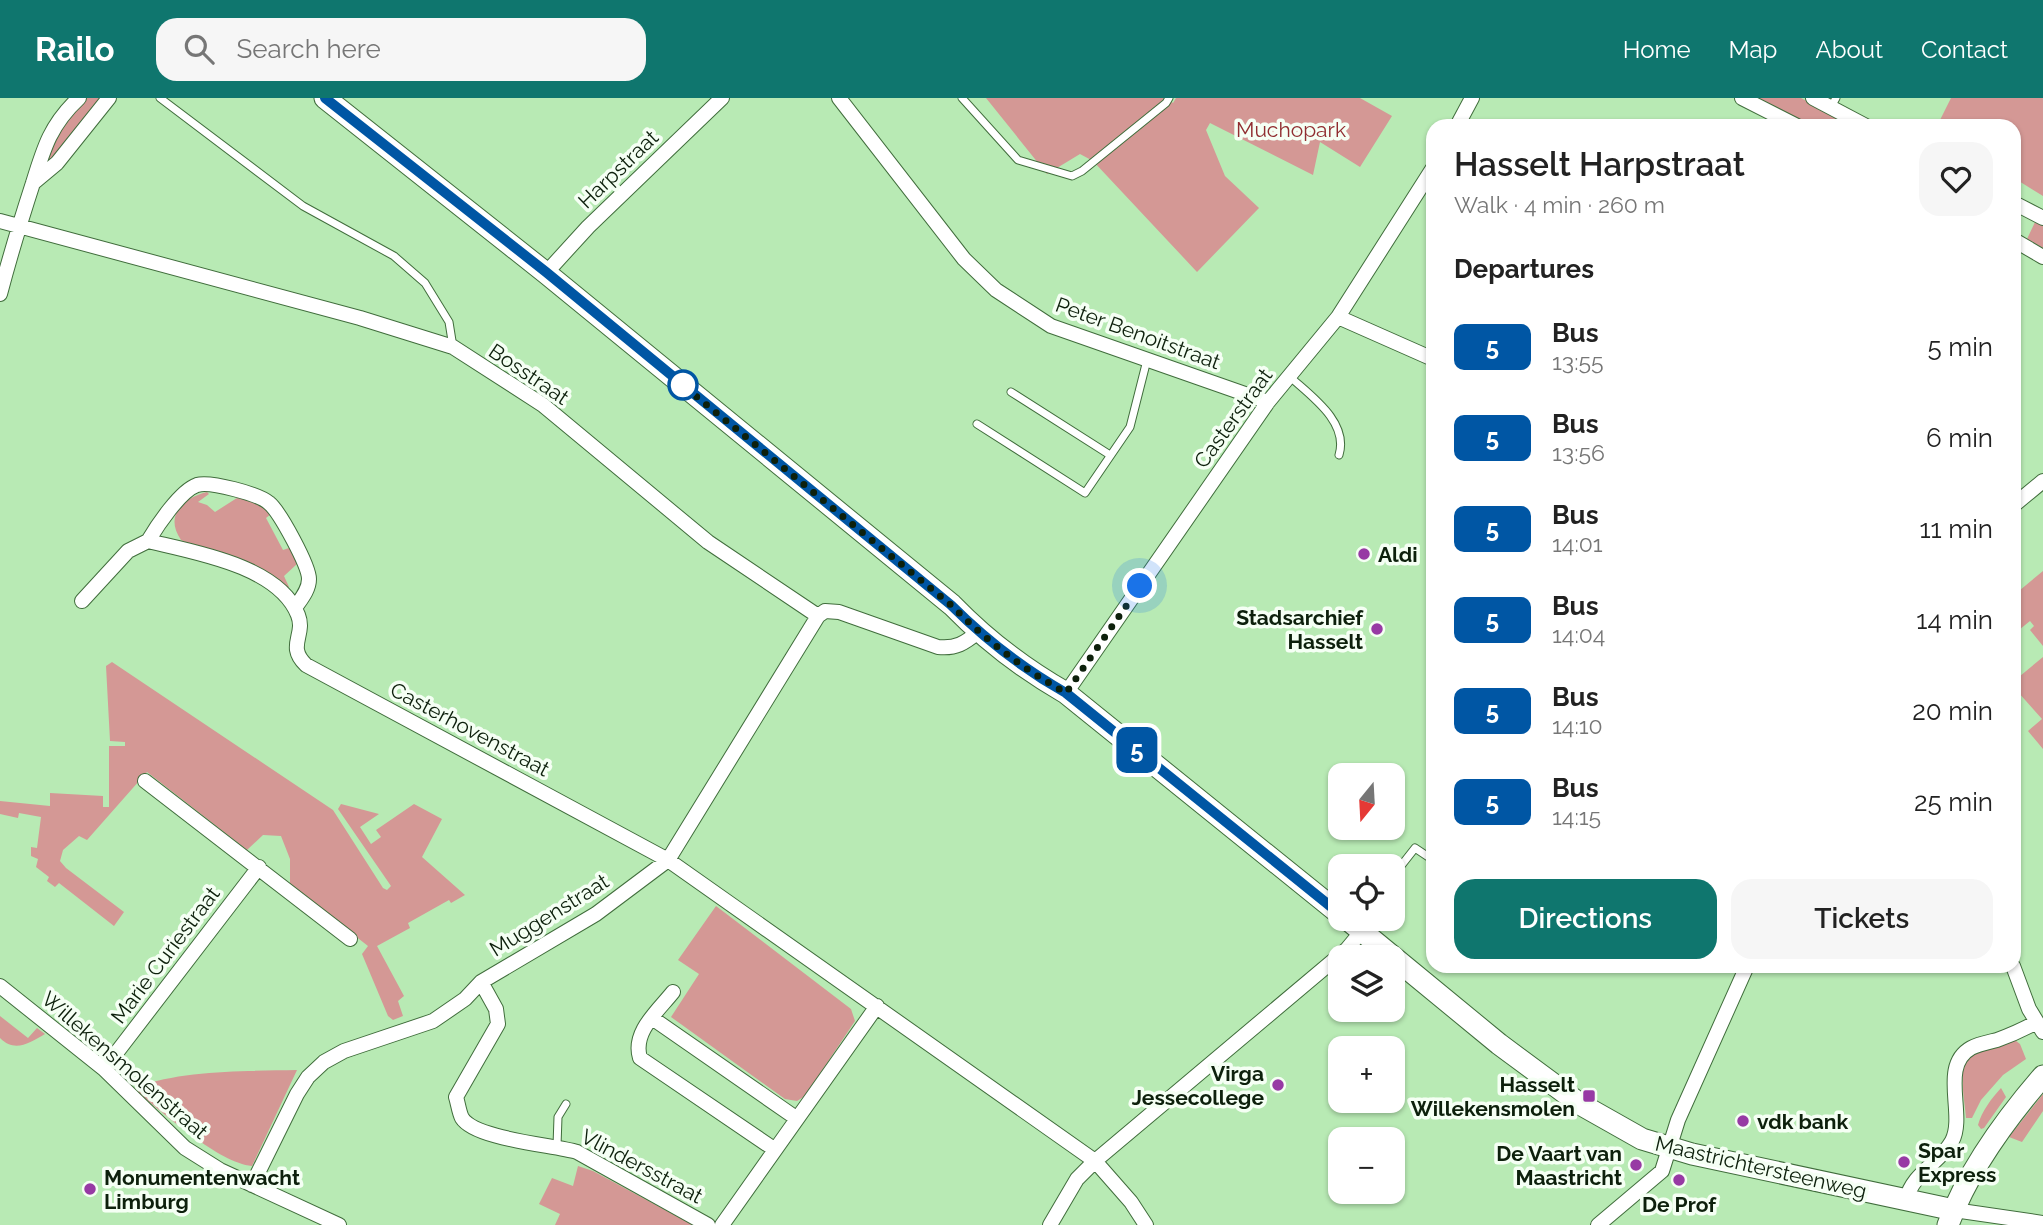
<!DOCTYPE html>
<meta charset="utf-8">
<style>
:root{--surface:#fff;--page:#f6f6f6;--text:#222;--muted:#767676;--accent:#0f766e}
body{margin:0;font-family:Raleway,sans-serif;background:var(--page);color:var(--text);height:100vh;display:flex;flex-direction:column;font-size:26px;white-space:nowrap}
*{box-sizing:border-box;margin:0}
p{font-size:23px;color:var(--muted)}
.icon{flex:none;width:38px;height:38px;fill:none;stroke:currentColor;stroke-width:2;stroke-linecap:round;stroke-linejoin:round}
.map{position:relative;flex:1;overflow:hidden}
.drawer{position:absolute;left:1426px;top:21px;width:595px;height:854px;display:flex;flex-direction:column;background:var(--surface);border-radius:21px;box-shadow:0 2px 5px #0004}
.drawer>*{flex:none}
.badge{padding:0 14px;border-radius:10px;font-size:24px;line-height:46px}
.needle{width:46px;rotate:198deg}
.controls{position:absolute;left:1328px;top:665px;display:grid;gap:14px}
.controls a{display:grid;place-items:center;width:77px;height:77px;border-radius:14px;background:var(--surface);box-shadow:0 2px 5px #0004;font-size:35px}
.you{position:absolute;width:35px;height:35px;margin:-18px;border:5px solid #fff;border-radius:50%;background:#1a73e8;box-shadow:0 0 0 10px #1a73e833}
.map>.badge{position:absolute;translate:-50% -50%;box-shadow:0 0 0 4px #fff}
h2{padding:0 28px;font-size:26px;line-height:63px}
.round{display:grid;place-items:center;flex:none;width:74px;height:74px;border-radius:21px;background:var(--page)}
.overview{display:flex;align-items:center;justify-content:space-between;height:119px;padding:0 28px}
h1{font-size:33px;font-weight:600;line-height:52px}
.action{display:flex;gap:14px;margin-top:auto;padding:14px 28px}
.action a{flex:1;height:80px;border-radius:21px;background:var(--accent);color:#fff;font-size:28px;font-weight:600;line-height:80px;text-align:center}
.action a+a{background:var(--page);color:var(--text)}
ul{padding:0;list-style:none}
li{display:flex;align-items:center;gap:21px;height:91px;padding:0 28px}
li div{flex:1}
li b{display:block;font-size:26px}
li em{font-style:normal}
li .badge{min-width:77px;font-weight:700;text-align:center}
header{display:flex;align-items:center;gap:42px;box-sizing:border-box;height:98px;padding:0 35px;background:var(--accent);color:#fff}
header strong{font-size:33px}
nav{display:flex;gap:38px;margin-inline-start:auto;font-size:24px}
.search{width:490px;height:63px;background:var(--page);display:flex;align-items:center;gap:18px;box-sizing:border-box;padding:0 24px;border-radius:21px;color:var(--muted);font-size:26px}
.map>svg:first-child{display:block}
.green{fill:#d49895}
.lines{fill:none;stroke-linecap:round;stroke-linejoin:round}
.lane-casing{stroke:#406d3c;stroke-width:9}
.street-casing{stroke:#406d3c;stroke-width:16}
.secondary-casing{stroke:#406d3c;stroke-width:23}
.lane{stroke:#fff;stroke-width:7}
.street{stroke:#fff;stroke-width:14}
.secondary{stroke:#fff;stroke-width:21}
.line-casing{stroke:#fff;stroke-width:16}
.line{stroke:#0056a4;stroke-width:10}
.walk{stroke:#0d200c;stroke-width:7;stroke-dasharray:0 12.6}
.stop-dot{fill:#fff;stroke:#0056a4;stroke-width:3.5}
.poi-dot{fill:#973aa4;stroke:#f5fff4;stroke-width:2.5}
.labels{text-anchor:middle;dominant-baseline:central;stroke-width:7;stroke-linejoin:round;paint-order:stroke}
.park-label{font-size:21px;fill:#902d30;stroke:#f5fff4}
.street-label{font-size:21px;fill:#0d200c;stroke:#f5fff4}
.poi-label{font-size:21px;font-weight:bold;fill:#0d200c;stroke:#f5fff4;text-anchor:start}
</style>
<header>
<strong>Railo</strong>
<div class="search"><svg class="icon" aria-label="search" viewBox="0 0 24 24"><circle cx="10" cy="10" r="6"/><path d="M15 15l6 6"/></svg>Search here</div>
<nav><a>Home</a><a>Map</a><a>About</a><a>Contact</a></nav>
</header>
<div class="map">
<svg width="2043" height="1127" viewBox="0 0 2043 1127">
<rect width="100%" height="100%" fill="#b8eab4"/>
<path class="green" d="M87 0H103L51 61 48 62 46 60 56 34Z
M986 0H1167L1173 5 1176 0H1360L1392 18 1360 69 1320 44 1313 77 1210 25 1206 32 1225 78 1259 110 1197 174 1093 63 1080 56 1047 76Z
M1755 0H1801L1855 28H1809Z
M1951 0H2043V98L2014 80V28H1937Z
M2036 122 2043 126V150L2027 141Z
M207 394 209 396 198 404 207 407 215 414 240 398 258 402 271 416 266 420 283 452 289 450 293 452 297 466 284 478 289 489 284 491 181 442C164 417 183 400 207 394Z
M2043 473V548L2030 532 2034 528 2030 523 2014 536V497Z
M2043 559V651L2028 633 2042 621 2018 594 2020 592 2014 585V583Z
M112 564 333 712 383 790 387 792 391 788 338 711 341 706 379 716 360 729 371 746 381 739 376 732 414 706 442 721 422 759 465 797 451 805 449 802 408 825 410 830 377 848 404 898 398 903 403 918 393 922 388 918 362 856 368 848 290 787V761L281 738 263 737 247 752 147 674 87 742 79 738 63 752 60 763 66 770 124 814 114 828 59 785 55 789 47 783 49 779 36 769 38 761 31 758V749L37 750 41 719 19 715 18 720 0 716V703L50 708V695L103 698V709H109V648H125V644L110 643 106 568Z
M716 808 851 911 855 923 805 998 797 1003 785 1001 671 919 699 876 678 862Z
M0 918 28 940 37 930 45 936C29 945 15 955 0 940Z
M2011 939 2020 946 2026 961 2003 977 1981 1002 1972 1020H1966C1965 1002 1955 963 1975 952 1985 946 2000 943 2011 939Z
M297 972 252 1068C219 1065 165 1016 138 995L137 989C182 972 249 973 297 972Z
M2001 990 2006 999 1984 1030 1981 1031 1978 1027C1982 1013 1991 1001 2001 990Z
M2043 996V1013L2022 1044 2009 1039Z
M578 1068 593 1073 693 1127H555L560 1116 539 1106 552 1080 573 1088Z"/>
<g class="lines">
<defs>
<path id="lane" d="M160 0 303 108 394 158 425 185 449 224 453 249
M962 0 1018 62 1072 78 1082 73 1166 5 1169 0
M1831 9 1836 0
M1289 278C1311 298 1349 324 1339 357
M1011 294 1110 357
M977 326 1085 395 1130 329 1147 262
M1393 778 1415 750 1433 762
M557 1048 558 1019 566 1006"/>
<path id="street" d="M839 0 964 161 996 192 1051 228 1268 304
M1742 0 1797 28
M1813 0 1866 28
M1457 28 1472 0
M33 85 57 65 109 0
M2014 105 2043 120
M0 123 360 220 453 249 543 307 708 444 818 518
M2014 142 2043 159
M546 175 588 129 722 0
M0 196C10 158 21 122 33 85 44 49 51 26 79 0
M1338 219 1433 261
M2014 407 2043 383
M148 443C157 428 180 393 197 387 210 383 259 396 269 405 280 414 309 468 309 481 309 492 301 501 295 510
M82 503 128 453 148 443C194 454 279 468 298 517 306 537 286 548 306 567L668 762 1095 1063 1131 1104 1146 1127
M818 518 825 513 839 514 938 549C956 551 965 545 978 534
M1066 595 1268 304 1338 219 1433 70
M145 683 350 841
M2013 868 2029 911 2043 934
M481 884 496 911 498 926 456 999C458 1005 459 1014 462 1020 475 1041 553 1047 577 1054L708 1127
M0 888 104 971 185 1050 220 1072 339 1127
M673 894C658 913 632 934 640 960L774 1051
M652 920 796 1020
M104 971 259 769
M252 1087 297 996 308 979 324 964 344 953 433 923 465 901 481 884 596 816 668 762 818 518
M1906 1102C1913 1074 1940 1065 1952 1043 1966 1017 1939 968 1971 950 1978 946 1989 944 1997 942 2011 937 2024 931 2037 924
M1954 1112 2043 1125
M722 1127 877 908
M1050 1127 1077 1081 1095 1063 1347 851 1362 833
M1598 1127 1662 1073 1678 1022 1747 868"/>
<path id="secondary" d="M325 0 546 175 952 507C987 543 1022 570 1066 595L1340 816
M1347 821 1499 946 1580 1006 1642 1041 1692 1056 1954 1112
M1948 1127C1968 1072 2005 1022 2043 978"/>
</defs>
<use href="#lane" class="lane-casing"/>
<use href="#street" class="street-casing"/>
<use href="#secondary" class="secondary-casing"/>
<use href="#lane" class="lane"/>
<use href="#street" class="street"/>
<use href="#secondary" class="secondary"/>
</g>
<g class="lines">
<defs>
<path id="line" d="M325 0 546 174 951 507C987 543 1022 570 1066 595L1340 816"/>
</defs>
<use href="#line" class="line-casing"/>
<use href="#line" class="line"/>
<path class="walk" d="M683 287 680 285 951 507C987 543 1022 570 1066 595L1140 488"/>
</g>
<circle class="stop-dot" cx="683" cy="287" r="14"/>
<g class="poi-dot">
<circle cx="1364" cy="456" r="7"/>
<circle cx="1377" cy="531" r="7"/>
<circle cx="1278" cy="987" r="7"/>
<rect x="1582" y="991" width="14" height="14" rx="3.5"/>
<circle cx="1743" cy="1023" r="7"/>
<circle cx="1904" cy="1064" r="7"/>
<circle cx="1636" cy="1067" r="7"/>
<circle cx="1679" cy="1082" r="7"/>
<circle cx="90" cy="1091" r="7"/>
</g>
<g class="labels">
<g class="park-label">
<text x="1291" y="31">Muchopark</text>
</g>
<g class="street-label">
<text transform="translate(618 71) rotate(-44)">Harpstraat</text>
<text transform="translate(1138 235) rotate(20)">Peter Benoitstraat</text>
<text transform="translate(529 276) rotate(34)">Bosstraat</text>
<text transform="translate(1233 320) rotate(-54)">Casterstraat</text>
<text transform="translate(470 631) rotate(28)">Casterhovenstraat</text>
<text transform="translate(549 817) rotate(-32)">Muggenstraat</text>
<text transform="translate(165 857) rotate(-53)">Marie Curiestraat</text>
<text transform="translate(125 967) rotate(41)">Willekensmolenstraat</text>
<text transform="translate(642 1068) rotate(28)">Vlindersstraat</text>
<text transform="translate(1761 1069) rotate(13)">Maastrichtersteenweg</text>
</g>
<g class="poi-label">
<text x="1378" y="456">Aldi</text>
<text x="1363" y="519" text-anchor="end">Stadsarchief<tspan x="1363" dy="24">Hasselt</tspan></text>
<text x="1264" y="975" text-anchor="end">Virga<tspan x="1264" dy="24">Jessecollege</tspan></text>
<text x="1575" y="986" text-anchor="end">Hasselt<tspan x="1575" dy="24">Willekensmolen</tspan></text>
<text x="1757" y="1023">vdk bank</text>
<text x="1918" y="1052">Spar<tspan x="1918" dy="24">Express</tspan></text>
<text x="1622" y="1055" text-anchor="end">De Vaart van<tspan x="1622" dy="24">Maastricht</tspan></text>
<text x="104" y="1079">Monumentenwacht<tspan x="104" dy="24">Limburg</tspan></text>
<text x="1679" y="1106" text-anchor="middle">De Prof</text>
</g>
</g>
</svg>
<div class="controls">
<a><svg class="needle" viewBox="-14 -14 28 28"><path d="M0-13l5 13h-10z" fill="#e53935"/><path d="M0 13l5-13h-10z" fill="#767676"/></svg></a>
<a><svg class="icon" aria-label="locate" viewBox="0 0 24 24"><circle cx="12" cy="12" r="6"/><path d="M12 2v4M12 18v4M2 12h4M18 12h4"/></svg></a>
<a><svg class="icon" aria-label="layers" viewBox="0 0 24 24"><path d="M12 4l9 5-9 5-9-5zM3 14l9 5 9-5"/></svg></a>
<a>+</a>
<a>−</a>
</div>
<div class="you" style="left:1140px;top:488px"></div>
<b class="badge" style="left:1137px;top:652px;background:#0056a4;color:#fff">5</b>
<section class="drawer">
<div class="overview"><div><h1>Hasselt Harpstraat</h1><p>Walk · 4 min · 260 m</p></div><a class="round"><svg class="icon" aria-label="heart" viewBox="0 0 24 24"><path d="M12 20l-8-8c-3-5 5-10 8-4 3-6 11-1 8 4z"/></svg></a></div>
<h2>Departures</h2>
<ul>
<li><span class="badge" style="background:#0056a4;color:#fff">5</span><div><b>Bus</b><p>13:55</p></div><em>5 min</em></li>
<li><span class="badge" style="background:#0056a4;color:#fff">5</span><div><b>Bus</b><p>13:56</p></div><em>6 min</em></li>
<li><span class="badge" style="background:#0056a4;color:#fff">5</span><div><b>Bus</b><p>14:01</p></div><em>11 min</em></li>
<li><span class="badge" style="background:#0056a4;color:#fff">5</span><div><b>Bus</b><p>14:04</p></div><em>14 min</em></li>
<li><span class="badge" style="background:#0056a4;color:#fff">5</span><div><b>Bus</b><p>14:10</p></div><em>20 min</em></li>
<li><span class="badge" style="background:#0056a4;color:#fff">5</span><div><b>Bus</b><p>14:15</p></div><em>25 min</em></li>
</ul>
<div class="action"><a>Directions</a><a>Tickets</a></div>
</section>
</div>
